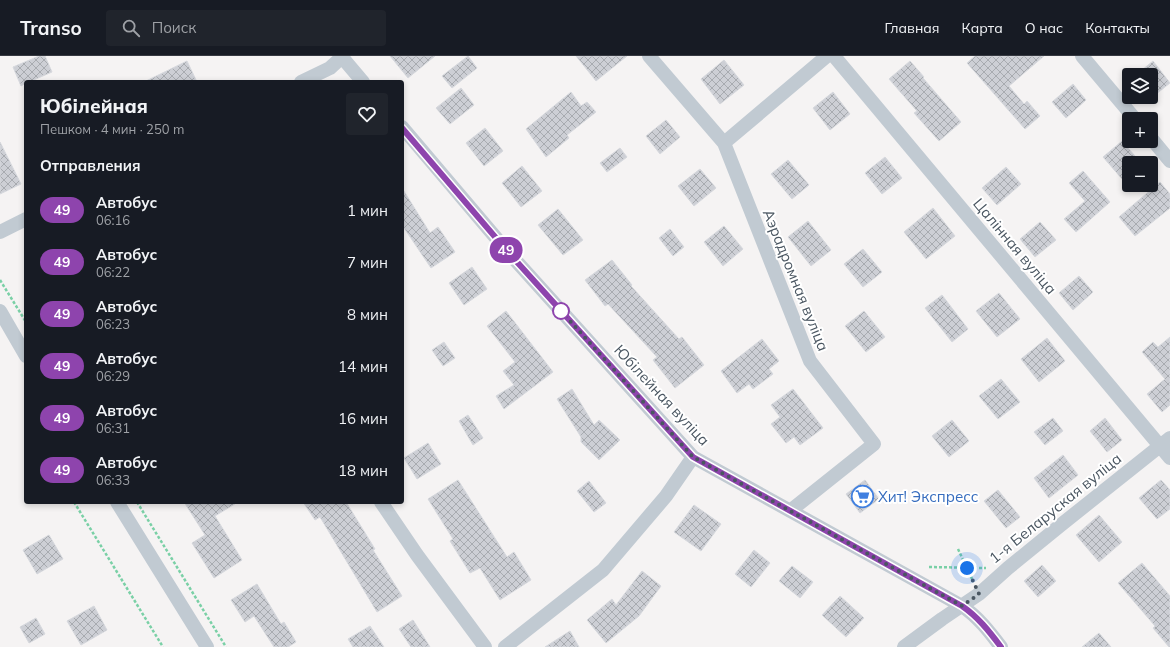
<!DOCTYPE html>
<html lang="ru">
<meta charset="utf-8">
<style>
:root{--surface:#171b24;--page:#20242c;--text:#f1f3f6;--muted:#9ea1a6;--line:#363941}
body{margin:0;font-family:Mulish,sans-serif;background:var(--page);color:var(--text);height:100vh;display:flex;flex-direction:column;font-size:15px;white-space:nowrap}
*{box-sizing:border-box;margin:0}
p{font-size:13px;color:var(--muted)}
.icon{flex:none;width:22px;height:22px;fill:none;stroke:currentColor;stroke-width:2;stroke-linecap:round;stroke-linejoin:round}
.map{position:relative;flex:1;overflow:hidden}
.details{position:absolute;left:24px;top:24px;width:380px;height:424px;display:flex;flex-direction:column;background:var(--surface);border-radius:4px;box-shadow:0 2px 6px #0003}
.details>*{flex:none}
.badge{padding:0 8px;border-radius:13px;font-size:14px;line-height:26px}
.tools{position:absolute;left:1122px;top:12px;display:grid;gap:8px}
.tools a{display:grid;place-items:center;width:36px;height:36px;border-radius:4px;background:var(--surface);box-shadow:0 2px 6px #0003;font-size:20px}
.you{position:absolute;width:20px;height:20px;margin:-10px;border:3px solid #fff;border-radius:50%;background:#1a73e8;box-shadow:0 0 0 6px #1a73e833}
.map>.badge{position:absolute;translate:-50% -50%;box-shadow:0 0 0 2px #fff}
h2{padding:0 16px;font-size:15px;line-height:36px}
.round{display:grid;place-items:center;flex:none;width:42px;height:42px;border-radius:4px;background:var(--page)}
.headline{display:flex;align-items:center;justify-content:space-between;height:68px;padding:0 16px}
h1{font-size:19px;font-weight:800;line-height:30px}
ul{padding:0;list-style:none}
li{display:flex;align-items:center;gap:12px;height:52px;padding:0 16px}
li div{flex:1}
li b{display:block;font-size:15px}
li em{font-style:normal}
li .badge{min-width:44px;font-weight:700;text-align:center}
header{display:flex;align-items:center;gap:24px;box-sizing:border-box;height:56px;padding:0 20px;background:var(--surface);border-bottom:1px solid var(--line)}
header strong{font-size:19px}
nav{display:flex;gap:22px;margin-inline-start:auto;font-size:14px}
.search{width:280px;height:36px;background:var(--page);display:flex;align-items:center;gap:10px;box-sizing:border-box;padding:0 14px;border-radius:4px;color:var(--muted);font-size:15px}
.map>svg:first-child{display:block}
.building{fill:url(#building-cross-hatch);stroke:#d7d9de}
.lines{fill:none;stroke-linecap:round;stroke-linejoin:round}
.path{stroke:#7ad0a6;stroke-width:2.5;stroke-dasharray:3 2;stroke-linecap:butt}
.minor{stroke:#c1cad2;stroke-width:14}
.line-casing{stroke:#fff;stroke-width:9}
.line{stroke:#8e44ad;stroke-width:6}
.walk{stroke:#4a5661;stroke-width:4;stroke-dasharray:0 7.2}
.stop-dot{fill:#fff;stroke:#8e44ad;stroke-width:2}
.labels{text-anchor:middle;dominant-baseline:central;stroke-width:4;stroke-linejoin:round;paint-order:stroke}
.street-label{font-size:15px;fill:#4a5661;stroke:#fff}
.shop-label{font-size:15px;fill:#366cbe;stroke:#fff;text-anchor:start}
</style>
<header>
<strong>Transo</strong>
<div class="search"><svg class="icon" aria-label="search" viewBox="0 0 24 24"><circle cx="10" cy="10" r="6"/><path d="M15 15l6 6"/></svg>Поиск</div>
<nav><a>Главная</a><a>Карта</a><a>О нас</a><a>Контакты</a></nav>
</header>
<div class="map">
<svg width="1170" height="591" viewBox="0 0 1170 591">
<defs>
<pattern id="building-cross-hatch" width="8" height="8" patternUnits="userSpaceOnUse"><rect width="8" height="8" fill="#cdcfd5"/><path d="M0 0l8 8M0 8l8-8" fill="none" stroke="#a8abb0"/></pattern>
</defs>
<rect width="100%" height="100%" fill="#f5f3f3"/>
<path class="building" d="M39 0H45L52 16 29 26H26V27L21 30 13 11Z
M390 0H435L408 22Z
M468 0 477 12 452 32 442 20Z
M576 0H627L596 25Z
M975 0H1044L1009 30 1024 48 1027 45 1040 60 1025 73 967 7Z
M724 4 744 29 720 48 701 23Z
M187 5 197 26H144Z
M910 5 924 21 923 22 961 66 939 85 914 57 917 55 889 23Z
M1153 5 1170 27 1150 43 1149 41H1151V19H1136Z
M1073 28 1086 44 1066 62 1052 46Z
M461 32 474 49 450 68 436 52Z
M571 36 581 50 587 46 596 56 567 79 569 82 546 101 526 73Z
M833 36 850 58 830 74 813 52Z
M666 64 680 81 660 98 646 80Z
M485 72 503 95 484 110 466 87Z
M1122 85 1141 107H1129V131L1103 101Z
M0 86 21 128 0 138Z
M620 92 627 101 607 116 600 107Z
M885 101 902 122 882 138 865 117Z
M788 104 809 129 792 143 771 118Z
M522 110 542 135 521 151 502 127Z
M1006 111 1021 128 997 149 982 132Z
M700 113 716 132 694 150 678 130Z
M1083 115 1110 146 1076 176 1064 163 1085 145 1069 127Z
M1160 126 1170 138V152L1135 180 1119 161Z
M402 132 430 177 438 171 455 196 431 212 402 169Z
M933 152 955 180 926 203 904 176Z
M558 153 583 184 563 199 538 169Z
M808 165 831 194 811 210 788 181Z
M1040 166 1056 184 1035 201 1020 183Z
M724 170 743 193 723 210 704 186Z
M670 173 684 191 673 200 659 182Z
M863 193 882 216 863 231 844 208Z
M612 204 632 229 631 230 679 283 682 281 704 309 675 332 653 304 657 301 608 248 605 250 585 224Z
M472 211 487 233 464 249 449 227Z
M1079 220 1093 236 1073 254 1059 237Z
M999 237 1020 263 997 281 976 255Z
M942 239 968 273 952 286 925 252Z
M506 255 553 316 504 353 496 340 514 329 503 315 515 306 487 270Z
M864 255 885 281 866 296 845 270Z
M1170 281V349L1162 356 1147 338 1165 323 1142 296 1153 286 1158 291Z
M1047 282 1065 305 1039 326 1021 303Z
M762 283 779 305 769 313 773 318 753 333 749 328 737 337 721 315Z
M444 286 455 302 443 310 432 294Z
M1001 323 1020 346 998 363 979 340Z
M572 333 594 369 599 364 620 384 599 404 581 386V381L557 343Z
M793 333 823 372 800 389 794 381 786 387 771 368 780 361 771 349Z
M468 359 483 382 473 389 459 365Z
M1053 362 1063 375 1045 389 1034 376Z
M1105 362 1122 384 1107 396 1090 375Z
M952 364 969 385 949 401 932 380Z
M428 387 441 408 417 423 404 402Z
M1063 399 1078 419 1049 442 1034 422Z
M458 424 507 501 514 496 531 524 500 544 480 512 470 517 450 485 453 483 428 443Z
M865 424 879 443 860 457 846 438Z
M1161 424 1170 434V453L1157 463 1139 442Z
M589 425 606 447 594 456 577 435Z
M998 434 1020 461 1006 472 984 445Z
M184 446H238L215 460 242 504 214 522 192 487 205 479Z
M303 446H346L375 493 373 494 402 540 377 556 320 461 315 464Z
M694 449 721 468 701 495 674 476Z
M1099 459 1122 486 1099 506 1076 479Z
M49 479 63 503 37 518 23 494Z
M754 494 770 507 751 531 735 518Z
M1142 507 1170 540V591H1169L1153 572 1155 570 1118 527Z
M1042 509 1056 525 1038 541 1024 525Z
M792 510 813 526 800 542 779 525Z
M642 515 661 530 639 560 606 587 587 564 612 543 616 549Z
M257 528 281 568 284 566 296 586 288 591H274L254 560 245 566 231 544Z
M840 540 864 562 846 581 822 559Z
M94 550 107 574 81 589 67 565Z
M36 562 45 578 29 587 20 571Z
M413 564 430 591H411L399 573Z
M370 570 384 591H353L348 583Z
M570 575 579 591H545Z
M1099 577 1111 591H1082Z"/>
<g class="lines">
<path class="path" d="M0 224 26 266
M74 446 163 591
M137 446 226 591
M958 493 973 525
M929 511 986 512"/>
<path class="minor" d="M341 0 363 26
M649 0 724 87 810 305 874 388 790 455
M834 0 1170 402
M1082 0 1135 63
M301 26 330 12 343 0
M402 71 508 196 693 401 962 550C978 561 989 575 1001 591
M1151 82 1170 105
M724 87 827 0
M0 176 26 163
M0 255 26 300
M117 446 207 591
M381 446 417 499 485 591
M505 591 603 514 666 440 693 401
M904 591 942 563 979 538 1008 512 1062 468 1170 382"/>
</g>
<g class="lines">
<defs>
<path id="line" d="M402 72 508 196 693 401 962 550C978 561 989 575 1001 591"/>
</defs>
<use href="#line" class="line-casing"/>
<use href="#line" class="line"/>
<path class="walk" d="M561 255 693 401 962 550 979 538 967 512"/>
</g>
<defs>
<symbol id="supermarket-ring" viewBox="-11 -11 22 22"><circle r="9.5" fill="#fff" stroke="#3f7fe0" stroke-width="1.5"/><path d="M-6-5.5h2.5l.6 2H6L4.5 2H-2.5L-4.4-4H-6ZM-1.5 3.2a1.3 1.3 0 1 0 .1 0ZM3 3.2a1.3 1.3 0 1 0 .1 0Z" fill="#3f7fe0"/></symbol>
</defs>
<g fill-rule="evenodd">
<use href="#supermarket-ring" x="850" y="428" width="25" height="25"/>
</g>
<circle class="stop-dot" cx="561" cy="255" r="8"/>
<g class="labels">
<g class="street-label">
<text transform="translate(1015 190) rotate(50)">Цалінная вуліца</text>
<text transform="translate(796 224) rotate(68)">Аэрадромная вуліца</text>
<text transform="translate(662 339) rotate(47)">Юбілейная вуліца</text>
<text transform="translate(1055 452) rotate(-39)">1-я Беларуская вуліца</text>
</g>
<g class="shop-label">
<text x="878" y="440">Хит! Экспресс</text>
</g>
</g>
</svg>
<div class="tools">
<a><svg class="icon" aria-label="layers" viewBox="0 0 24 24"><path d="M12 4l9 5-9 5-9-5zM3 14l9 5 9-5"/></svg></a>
<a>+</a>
<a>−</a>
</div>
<div class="you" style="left:967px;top:512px"></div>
<b class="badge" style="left:506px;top:194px;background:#8e44ad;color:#fff">49</b>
<section class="details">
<div class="headline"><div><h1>Юбілейная</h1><p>Пешком · 4 мин · 250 m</p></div><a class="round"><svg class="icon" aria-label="heart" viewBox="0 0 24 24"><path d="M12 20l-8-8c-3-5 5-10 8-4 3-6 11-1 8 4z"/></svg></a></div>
<h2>Отправления</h2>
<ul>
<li><span class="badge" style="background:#8e44ad;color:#fff">49</span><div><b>Автобус</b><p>06:16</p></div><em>1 мин</em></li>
<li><span class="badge" style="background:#8e44ad;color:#fff">49</span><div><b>Автобус</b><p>06:22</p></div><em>7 мин</em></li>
<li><span class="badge" style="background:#8e44ad;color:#fff">49</span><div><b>Автобус</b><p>06:23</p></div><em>8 мин</em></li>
<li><span class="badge" style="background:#8e44ad;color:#fff">49</span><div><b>Автобус</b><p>06:29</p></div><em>14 мин</em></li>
<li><span class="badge" style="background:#8e44ad;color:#fff">49</span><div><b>Автобус</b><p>06:31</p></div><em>16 мин</em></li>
<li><span class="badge" style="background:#8e44ad;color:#fff">49</span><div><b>Автобус</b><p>06:33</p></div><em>18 мин</em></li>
</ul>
</section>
</div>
